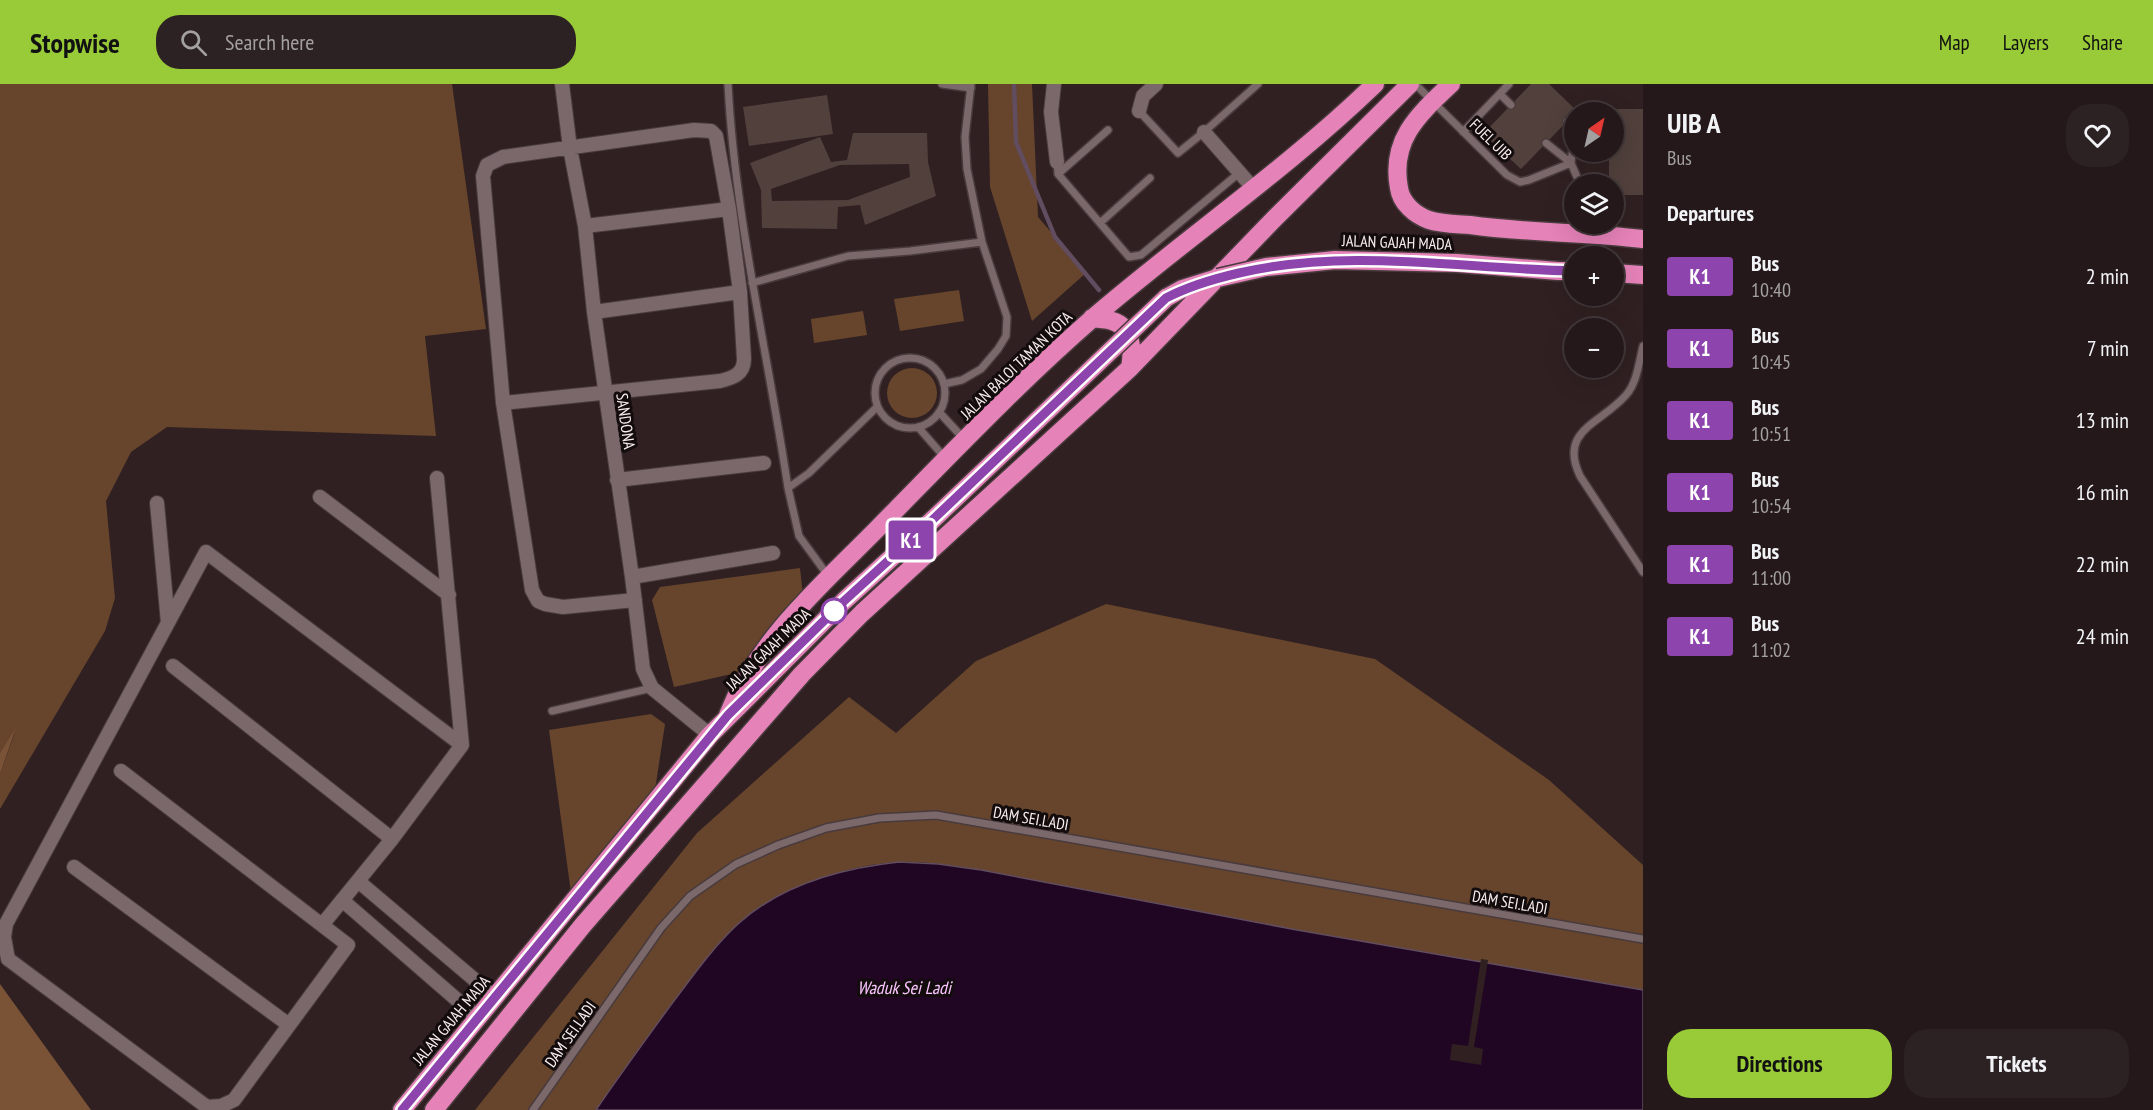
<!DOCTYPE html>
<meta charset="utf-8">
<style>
:root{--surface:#24181a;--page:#2c2123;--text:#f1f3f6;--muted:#a3a0a2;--line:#413739;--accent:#98cb37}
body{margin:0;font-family:"PT Sans Narrow",sans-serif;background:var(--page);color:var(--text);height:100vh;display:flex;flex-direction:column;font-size:22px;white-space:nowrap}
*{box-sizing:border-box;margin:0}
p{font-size:20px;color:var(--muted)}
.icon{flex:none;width:33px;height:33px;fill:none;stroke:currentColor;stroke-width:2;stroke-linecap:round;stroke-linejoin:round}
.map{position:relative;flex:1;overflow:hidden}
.details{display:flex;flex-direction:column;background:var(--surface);width:510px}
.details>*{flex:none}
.badge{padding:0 12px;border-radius:4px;font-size:21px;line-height:39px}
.needle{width:39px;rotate:34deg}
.controls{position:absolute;left:1564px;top:18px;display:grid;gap:12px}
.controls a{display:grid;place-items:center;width:60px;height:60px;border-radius:50%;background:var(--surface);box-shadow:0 6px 24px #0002,0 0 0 2px var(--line);font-size:30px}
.map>.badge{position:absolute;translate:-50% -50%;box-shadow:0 0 0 3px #fff}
h2{padding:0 24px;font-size:22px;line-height:54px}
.round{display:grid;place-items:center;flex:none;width:63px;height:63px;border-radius:24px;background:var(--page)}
.head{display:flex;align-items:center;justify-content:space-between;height:102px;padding:0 24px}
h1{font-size:28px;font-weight:700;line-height:45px}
.primary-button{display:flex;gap:12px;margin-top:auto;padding:12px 24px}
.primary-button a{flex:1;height:69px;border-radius:24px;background:var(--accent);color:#111;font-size:24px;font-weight:700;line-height:69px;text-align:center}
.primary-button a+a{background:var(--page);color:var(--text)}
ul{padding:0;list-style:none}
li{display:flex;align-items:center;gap:18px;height:72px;padding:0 24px}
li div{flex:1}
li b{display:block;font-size:22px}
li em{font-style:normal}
li .badge{min-width:66px;font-weight:700;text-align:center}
header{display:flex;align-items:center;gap:36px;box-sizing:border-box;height:84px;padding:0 30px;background:var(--accent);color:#111}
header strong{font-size:28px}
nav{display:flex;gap:33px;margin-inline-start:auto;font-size:21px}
.search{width:420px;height:54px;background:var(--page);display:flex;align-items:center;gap:15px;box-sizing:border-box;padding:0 21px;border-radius:24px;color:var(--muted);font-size:22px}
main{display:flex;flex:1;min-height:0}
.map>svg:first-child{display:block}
.green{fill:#66452c}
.forest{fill:#7a5337}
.water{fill:#200623;stroke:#614c60;stroke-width:1.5}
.pier{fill:#302022}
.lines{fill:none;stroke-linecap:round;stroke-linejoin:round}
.stream{stroke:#614c60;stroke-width:4.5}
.building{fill:#51403c;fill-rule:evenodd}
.lane-casing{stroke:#493b3d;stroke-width:10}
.street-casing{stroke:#493b3d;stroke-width:16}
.highway-casing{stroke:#493b3d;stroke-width:21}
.lane{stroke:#7b686a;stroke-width:7}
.street{stroke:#7b686a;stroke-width:14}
.highway{stroke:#e582b8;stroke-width:18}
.highway-bridge-casing{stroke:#493b3d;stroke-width:21;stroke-linecap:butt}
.highway-bridge{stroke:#e582b8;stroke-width:18}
.line-casing{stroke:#fff;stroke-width:14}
.line{stroke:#8e44ad;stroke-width:9}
.stop-dot{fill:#fff;stroke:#8e44ad;stroke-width:3}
.labels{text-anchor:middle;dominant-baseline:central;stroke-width:6;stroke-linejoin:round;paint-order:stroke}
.street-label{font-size:16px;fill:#f9eeef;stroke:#130c0d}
.water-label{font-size:18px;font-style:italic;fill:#f9c3fd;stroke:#130c0d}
</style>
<header>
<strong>Stopwise</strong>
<div class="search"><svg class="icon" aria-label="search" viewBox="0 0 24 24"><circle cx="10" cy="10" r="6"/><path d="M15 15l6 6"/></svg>Search here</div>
<nav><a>Map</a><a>Layers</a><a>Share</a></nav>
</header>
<main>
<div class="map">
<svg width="1643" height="1026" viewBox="0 0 1643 1026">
<rect width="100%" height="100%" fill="#302022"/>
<path class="green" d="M0 0H452L486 245 425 252 436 352 167 343 131 368 106 417 115 514 105 547 0 725V690L15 648 0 669Z
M988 0H1032L1038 133 1086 189 1032 237 990 103Z
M959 206 964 237 900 247 894 215Z
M863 227 867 251 814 259 811 235Z
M887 309a25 25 0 1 1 50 0a25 25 0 1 1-50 0Z
M800 484 803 511 736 589 674 603 652 516 660 503Z
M1106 520 1375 575 1549 696 1643 781V906L1297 846 981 786C954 782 926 777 898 778 840 781 787 806 740 838L596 1026H475L697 749 849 613 896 649 976 577Z
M651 630 665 640 655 706 571 809 549 646Z"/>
<path class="forest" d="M16 644 0 690V669Z
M0 900 91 1026H0Z"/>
<path class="water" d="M899 778 938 780 981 786 1297 846 1643 906V1026H596C619 992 644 958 668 925 690 896 711 865 738 840 781 801 843 784 899 778Z"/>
<path class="pier" d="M1481 875 1488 876 1474 963 1483 965 1481 981 1450 976 1452 960 1468 962Z"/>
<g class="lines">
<path class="stream" d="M1014 0 1016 58 1055 153 1099 206"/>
</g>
<path class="building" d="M1531 0H1549L1577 27 1521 85 1483 50Z
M827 11 833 50 749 62 743 23Z
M1609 25H1643V111H1614V100H1609V68H1614V28H1609Z
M853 49H927L928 78 936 112 865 141 860 121 838 123 837 145 762 144 761 106 750 79 820 53 831 78 847 76ZM909 80 910 93 848 116 772 117 771 105 840 81Z"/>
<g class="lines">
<defs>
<path id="lane" d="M728 0C735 136 768 269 788 404L809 389 877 323
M942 0 971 4
M1415 0 1507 91 1520 98 1529 96 1571 79
M1500 10 1511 21
M1139 27 1178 69 1204 48 1258 0
M1567 37 1575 48 1571 79
M1463 48 1509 0
M1546 59 1571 79 1580 100
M1057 78 1058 90 1129 173 1141 171 1239 89
M1058 90 1108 46
M1100 139 1150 94
M752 199 848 172 910 167 982 158
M1643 262C1639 278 1637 299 1626 311 1601 340 1558 346 1580 392L1643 488
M875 309a35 35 0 1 1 70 0a35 35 0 1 1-70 0Z
M944 300 962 296 981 285 998 265 1006 252 1007 233 982 158 967 85 965 53 971 0
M939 328 964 355
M918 343 946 375
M788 404 799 452 829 493
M552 627 652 604
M533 1026 661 844 690 812 736 780 778 761 826 744 879 734 936 731 1643 855"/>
<path id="street" d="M562 0 570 64 585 142 594 228 632 493 643 585 652 604 710 651
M1054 0 1051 28 1057 78
M1139 27 1143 12 1156 0
M1204 48 1254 105
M585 142 729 125
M594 228 740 208
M503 319 720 297C733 294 744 290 744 275L740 208 729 125 716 52 711 47 694 46 503 73 487 81 483 92 503 319 532 506 538 517 545 520 563 523 635 516
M617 396 764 379
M320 413 449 511
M157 419 168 539
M632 493 773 469
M173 582 392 755
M121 687 348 861 234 1016 221 1022 207 1023 8 875 4 853 6 840 206 468 462 661
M74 783 289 941
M358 797 495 913
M342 816 478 934
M322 841 392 755 462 661 437 394"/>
<path id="highway" d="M1451 0C1418 31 1390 56 1399 104 1401 119 1415 131 1429 136 1441 140 1456 140 1470 141 1527 149 1585 148 1643 155
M1558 187H1575
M1614 189 1643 191
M1166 214 1182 205 1217 194
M1092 234C1099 235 1106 235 1112 237 1133 243 1133 267 1130 284
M728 631C758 555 822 501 878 444 948 373 1018 299 1094 233 1186 154 1287 85 1375 0
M402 1026 710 651 782 579
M434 1026 583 841 802 590 862 529 1130 284 1274 135 1410 0"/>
</defs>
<use href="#lane" class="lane-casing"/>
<use href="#street" class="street-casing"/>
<use href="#highway" class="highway-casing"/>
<use href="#lane" class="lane"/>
<use href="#street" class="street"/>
<use href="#highway" class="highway"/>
<defs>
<path id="highway-bridge" d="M1218 194 1266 183 1335 176 1457 179 1558 187
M782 579 844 517 924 444 1166 214"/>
</defs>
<use href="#highway-bridge" class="highway-bridge-casing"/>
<use href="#highway-bridge" class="highway-bridge"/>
</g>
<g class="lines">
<defs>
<path id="line" d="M402 1026 728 631 844 517 924 444 1166 214C1189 202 1213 195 1239 189 1351 163 1462 185 1575 187"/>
</defs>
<use href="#line" class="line-casing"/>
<use href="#line" class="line"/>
</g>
<circle class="stop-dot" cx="834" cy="527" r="12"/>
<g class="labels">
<g class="street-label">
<text transform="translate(1491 55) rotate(44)">FUEL UIB</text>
<text transform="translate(1397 158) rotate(2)">JALAN GAJAH MADA</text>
<text transform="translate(1016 281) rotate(-44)">JALAN BALOI TAMAN KOTA</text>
<text transform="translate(626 337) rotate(82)">SANDONA</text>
<text transform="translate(768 565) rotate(-44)">JALAN GAJAH MADA</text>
<text transform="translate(1031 734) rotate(10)">DAM SEI.LADI</text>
<text transform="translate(1510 818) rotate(10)">DAM SEI.LADI</text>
<text transform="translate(451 936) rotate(-50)">JALAN GAJAH MADA</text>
<text transform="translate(570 950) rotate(-55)">DAM SEI.LADI</text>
</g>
<g class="water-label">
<text x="904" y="903">Waduk Sei Ladi</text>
</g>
</g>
</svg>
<div class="controls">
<a><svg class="needle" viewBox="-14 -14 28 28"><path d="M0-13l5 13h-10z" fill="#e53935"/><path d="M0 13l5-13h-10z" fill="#a3a0a2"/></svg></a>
<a><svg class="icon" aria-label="layers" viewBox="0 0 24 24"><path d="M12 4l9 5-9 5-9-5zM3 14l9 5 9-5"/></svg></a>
<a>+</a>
<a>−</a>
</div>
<b class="badge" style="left:911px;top:456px;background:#8e44ad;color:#fff">K1</b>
</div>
<section class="details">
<div class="head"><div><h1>UIB A</h1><p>Bus</p></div><a class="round"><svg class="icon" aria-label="heart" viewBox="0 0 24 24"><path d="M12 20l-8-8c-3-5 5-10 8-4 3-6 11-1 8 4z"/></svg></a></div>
<h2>Departures</h2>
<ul>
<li><span class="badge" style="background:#8e44ad;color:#fff">K1</span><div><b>Bus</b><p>10:40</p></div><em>2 min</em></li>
<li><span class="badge" style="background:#8e44ad;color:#fff">K1</span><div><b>Bus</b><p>10:45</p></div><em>7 min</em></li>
<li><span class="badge" style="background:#8e44ad;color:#fff">K1</span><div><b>Bus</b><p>10:51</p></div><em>13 min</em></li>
<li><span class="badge" style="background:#8e44ad;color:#fff">K1</span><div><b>Bus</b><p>10:54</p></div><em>16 min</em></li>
<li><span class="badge" style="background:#8e44ad;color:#fff">K1</span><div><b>Bus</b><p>11:00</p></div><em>22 min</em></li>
<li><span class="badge" style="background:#8e44ad;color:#fff">K1</span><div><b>Bus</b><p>11:02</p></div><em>24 min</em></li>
</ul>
<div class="primary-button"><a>Directions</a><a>Tickets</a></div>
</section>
</main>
